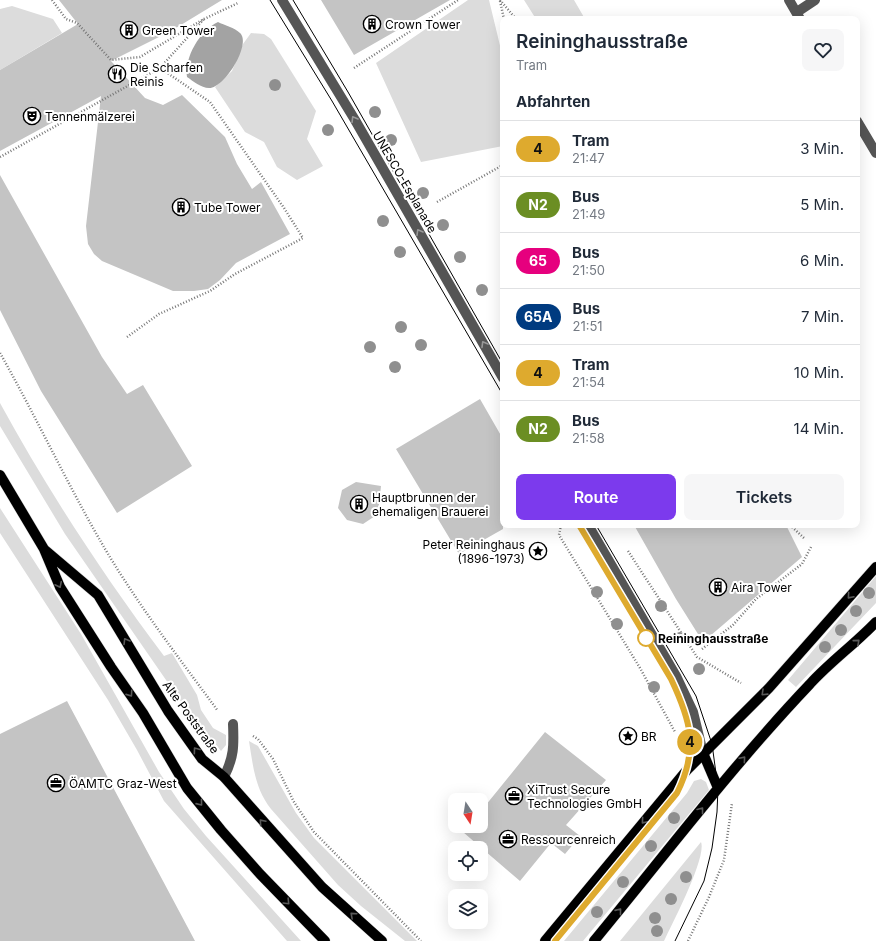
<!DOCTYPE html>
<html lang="de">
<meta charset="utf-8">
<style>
:root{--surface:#fff;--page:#f6f6f7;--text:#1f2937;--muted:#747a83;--line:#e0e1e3;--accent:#7c3aed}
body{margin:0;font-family:Inter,sans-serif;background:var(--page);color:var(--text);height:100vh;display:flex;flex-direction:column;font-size:15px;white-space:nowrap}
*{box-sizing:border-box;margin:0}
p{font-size:13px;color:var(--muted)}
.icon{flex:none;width:22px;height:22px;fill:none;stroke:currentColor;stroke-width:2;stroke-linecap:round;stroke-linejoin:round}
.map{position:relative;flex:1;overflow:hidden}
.panel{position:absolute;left:500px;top:16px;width:360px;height:512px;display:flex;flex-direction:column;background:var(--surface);border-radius:8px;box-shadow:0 4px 16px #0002}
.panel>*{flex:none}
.badge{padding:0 8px;border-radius:13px;font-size:14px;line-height:26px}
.needle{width:26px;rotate:168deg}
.fabs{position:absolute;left:448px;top:793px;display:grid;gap:8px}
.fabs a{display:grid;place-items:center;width:40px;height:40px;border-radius:8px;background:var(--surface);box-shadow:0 4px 16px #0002;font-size:20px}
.map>.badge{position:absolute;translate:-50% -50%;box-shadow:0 0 0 2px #fff}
h2{padding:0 16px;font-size:15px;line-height:36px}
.round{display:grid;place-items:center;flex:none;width:42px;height:42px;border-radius:8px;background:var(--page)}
.head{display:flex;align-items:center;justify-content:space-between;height:68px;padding:0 16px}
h1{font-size:19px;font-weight:600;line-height:30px}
.action{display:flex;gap:8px;margin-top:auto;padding:8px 16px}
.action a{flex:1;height:46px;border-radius:8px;background:var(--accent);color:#fff;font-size:16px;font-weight:600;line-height:46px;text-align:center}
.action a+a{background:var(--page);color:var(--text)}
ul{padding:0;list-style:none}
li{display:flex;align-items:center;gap:12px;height:56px;padding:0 16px;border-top:1px solid var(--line)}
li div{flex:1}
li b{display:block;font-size:15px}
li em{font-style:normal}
li .badge{min-width:44px;font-weight:700;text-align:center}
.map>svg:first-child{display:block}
.green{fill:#dcdcdc}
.water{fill:#a3a3a3}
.building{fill:#c4c4c4}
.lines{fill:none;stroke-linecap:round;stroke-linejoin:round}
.major-casing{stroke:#dbdbdb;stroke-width:11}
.path{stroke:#777;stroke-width:2.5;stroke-dasharray:1 2;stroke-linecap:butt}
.minor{stroke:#555;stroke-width:10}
.major{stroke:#000;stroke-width:10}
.tram{stroke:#000;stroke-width:1}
.tree{fill:#8f8f8f}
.oneway{stroke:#999}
.oneway2{stroke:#595959}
.line-casing{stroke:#fff;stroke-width:9}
.line{stroke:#deaa2e;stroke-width:6}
.stop-dot{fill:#fff;stroke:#deaa2e;stroke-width:2}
.labels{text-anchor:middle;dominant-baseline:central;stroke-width:4;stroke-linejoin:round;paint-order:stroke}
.poi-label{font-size:12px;fill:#000;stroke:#fff;text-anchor:start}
.street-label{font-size:12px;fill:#000;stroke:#fff}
.stop-label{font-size:12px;font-weight:bold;fill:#000;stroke:#fff;text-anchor:start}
</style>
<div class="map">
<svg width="876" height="941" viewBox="0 0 876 941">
<rect width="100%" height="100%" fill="#fff"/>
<path class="green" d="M468 0H489L503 58V146L421 162 376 63Z
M524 0H574L585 19H536Z
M12 6 53 19 62 33 0 70V9Z
M251 33 264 34 271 39 316 111 307 139 323 166 297 180 277 167 264 142 245 132 215 87 232 71 243 44Z
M0 403C48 491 104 576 164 656L172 653 197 695 201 710 213 728 226 735V745L221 751 184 706 65 534 0 426Z
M0 508 81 634 159 772 184 809 206 836 301 941H287L164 801 137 750 108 700 0 533Z
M876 576V603L796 687 788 680Z
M249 741 258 746 296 813 314 838 417 941H405L361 906 338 885 271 809C255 789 253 766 249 741Z
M701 779 706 782 709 790 583 941H564L687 793 694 781Z
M701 842C707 857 672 924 664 941H620Z"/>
<path class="water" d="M218 22C224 25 235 28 240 33 252 44 224 89 209 88 201 88 193 81 187 77 184 58 200 30 218 22Z"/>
<path class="building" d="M59 0H222L171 31 111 61 145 98 163 105 182 95 225 137 237 164 252 189 261 182 290 234 236 263 220 280 208 289 194 291H173L102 261 94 254 88 244 86 226 101 96 0 151V70L78 24Z
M321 0H450L354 55Z
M0 175 102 357 127 394 143 385 192 466 117 513 41 391 0 310Z
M480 399 503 439V529L459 554 396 449Z
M356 482 381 486 378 514 363 524 347 520 338 508 342 490Z
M634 525H786L802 557 703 642 676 599Z
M67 701 195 941H0V734Z
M545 732 606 780 566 825 580 836 565 854 551 843 520 881 456 826H481V811Z"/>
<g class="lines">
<defs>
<path id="major" d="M0 475 44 549 60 587 111 667 143 713 187 788 221 830 260 874 325 941
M45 550 98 595 168 711 202 759 224 777 322 887 382 941
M703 753 718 788
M545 941 687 770 769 688 876 567
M594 941C665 855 733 765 810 684 830 662 855 644 876 622"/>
</defs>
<use href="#major" class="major-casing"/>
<path class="path" d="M52 0 66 19 77 23 111 60 140 57 204 19 238 3
M500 0 516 19
M500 1 504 19
M354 68 458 0
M0 157 160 68
M437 202 503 165
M127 337 159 314 210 291 235 274 303 238 284 208 210 102 160 68 204 19
M0 353C34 413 63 475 97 535 132 597 176 654 218 711
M561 525 559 535 640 668 675 732
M790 525 805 539
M628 551 697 657 741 683
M702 649 733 625 756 599 802 564 811 547
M253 736 258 739 273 759 294 802 314 832 421 941
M688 941 709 897 724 860 732 803"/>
<path class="minor" d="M282 0 355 120 503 378
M789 0 800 19
M797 12 815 0
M857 121 876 153
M588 525 676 676 693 712 703 753
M224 777C234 757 234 746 233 724"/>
<use href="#major" class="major"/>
<path class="tram" d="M270 0 332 101 503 395
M293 0 348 92 503 364
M596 525 696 696 712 744 718 788 717 812 712 848 704 881 675 941
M555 941 677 793C699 749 691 721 671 679L579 525"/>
</g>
<g class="tree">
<circle cx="275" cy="85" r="6"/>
<circle cx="375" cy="112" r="6"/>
<circle cx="328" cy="130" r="6"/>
<circle cx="391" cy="140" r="6"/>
<circle cx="423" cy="193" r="6"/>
<circle cx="383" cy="221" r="6"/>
<circle cx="443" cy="225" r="6"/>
<circle cx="400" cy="252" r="6"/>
<circle cx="460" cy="257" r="6"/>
<circle cx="482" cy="290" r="6"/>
<circle cx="401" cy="327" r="6"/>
<circle cx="421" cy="345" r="6"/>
<circle cx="370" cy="347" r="6"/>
<circle cx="395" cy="367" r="6"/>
<circle cx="597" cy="592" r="6"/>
<circle cx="869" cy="593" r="6"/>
<circle cx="661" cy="606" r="6"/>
<circle cx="856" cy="611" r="6"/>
<circle cx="617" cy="624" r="6"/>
<circle cx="841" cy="630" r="6"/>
<circle cx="680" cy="638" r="6"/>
<circle cx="825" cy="647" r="6"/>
<circle cx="699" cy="669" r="6"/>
<circle cx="654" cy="687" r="6"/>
<circle cx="674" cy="818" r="6"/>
<circle cx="651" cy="846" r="6"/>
<circle cx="686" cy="877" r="6"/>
<circle cx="623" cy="882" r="6"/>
<circle cx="671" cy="899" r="6"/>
<circle cx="597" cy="912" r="6"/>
<circle cx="655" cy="918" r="6"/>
<circle cx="657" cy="931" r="6"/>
</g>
<defs><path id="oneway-chevron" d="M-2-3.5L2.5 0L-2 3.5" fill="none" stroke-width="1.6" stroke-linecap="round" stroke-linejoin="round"/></defs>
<g class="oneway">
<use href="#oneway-chevron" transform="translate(354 119) rotate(-121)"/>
<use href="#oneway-chevron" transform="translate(419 232) rotate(-120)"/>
<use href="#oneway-chevron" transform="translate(484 344) rotate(-120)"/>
</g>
<g class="oneway2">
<use href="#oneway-chevron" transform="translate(59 585) rotate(64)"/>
<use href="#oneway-chevron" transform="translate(850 596) rotate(131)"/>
<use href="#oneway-chevron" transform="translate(126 641) rotate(-121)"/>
<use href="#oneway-chevron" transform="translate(857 642) rotate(-41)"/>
<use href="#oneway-chevron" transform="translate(764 693) rotate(136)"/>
<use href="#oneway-chevron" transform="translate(130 694) rotate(55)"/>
<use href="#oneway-chevron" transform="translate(196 750) rotate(-126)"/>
<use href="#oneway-chevron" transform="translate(743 759) rotate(-49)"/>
<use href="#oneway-chevron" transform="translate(200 803) rotate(51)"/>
<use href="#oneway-chevron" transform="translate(701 810) rotate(-52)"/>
<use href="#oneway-chevron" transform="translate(644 821) rotate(131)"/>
<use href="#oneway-chevron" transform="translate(262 822) rotate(-131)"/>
<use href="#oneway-chevron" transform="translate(287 902) rotate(46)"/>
<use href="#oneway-chevron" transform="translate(619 911) rotate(-51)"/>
<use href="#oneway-chevron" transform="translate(353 915) rotate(-138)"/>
</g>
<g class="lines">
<defs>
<path id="line" d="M555 941 677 793C699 749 691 721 671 679L579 525"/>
</defs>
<use href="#line" class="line-casing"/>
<use href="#line" class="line"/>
</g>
<defs>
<symbol id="building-ring" viewBox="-11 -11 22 22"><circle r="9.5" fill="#fff" stroke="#000" stroke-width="1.5"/><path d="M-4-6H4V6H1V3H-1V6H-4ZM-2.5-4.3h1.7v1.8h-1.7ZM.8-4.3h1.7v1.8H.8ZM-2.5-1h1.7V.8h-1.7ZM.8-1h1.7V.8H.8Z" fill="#000"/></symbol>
<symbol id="restaurant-ring" viewBox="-11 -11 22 22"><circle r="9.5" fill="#fff" stroke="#000" stroke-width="1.5"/><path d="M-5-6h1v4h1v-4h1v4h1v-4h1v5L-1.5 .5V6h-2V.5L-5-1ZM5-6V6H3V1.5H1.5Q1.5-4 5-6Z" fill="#000"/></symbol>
<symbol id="theatre-ring" viewBox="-11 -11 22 22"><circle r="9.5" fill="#fff" stroke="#000" stroke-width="1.5"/><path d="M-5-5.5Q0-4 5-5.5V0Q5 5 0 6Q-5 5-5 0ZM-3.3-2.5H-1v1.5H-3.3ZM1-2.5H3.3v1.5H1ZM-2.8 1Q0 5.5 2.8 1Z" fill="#000"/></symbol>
<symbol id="sight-ring" viewBox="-11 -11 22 22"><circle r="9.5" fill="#fff" stroke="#000" stroke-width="1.5"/><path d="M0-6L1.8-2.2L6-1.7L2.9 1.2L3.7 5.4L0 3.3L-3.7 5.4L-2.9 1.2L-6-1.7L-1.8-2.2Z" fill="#000"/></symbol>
<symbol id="office-ring" viewBox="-11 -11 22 22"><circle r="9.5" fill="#fff" stroke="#000" stroke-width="1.5"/><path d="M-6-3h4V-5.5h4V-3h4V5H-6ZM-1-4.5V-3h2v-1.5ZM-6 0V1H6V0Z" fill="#000"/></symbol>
</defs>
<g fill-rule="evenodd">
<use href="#building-ring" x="362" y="14" width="20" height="20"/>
<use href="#building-ring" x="119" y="20" width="20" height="20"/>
<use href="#restaurant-ring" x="107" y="64" width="20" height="20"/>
<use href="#theatre-ring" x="22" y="106" width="20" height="20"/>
<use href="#building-ring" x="171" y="197" width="20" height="20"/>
<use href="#building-ring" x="349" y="494" width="20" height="20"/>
<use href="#sight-ring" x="528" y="541" width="20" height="20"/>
<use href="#building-ring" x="708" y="577" width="20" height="20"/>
<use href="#sight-ring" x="618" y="726" width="20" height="20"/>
<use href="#office-ring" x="46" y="773" width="20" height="20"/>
<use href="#office-ring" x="504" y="786" width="20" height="20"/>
<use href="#office-ring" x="498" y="829" width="20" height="20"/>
</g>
<circle class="stop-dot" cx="646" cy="638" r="8"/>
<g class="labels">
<g class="poi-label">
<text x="385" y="24">Crown Tower</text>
<text x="142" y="30">Green Tower</text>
<text x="130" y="67">Die Scharfen<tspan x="130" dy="14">Reinis</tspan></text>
<text x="45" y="116">Tennenmälzerei</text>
<text x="194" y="207">Tube Tower</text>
<text x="372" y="497">Hauptbrunnen der<tspan x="372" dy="14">ehemaligen Brauerei</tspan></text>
<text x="525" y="544" text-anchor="end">Peter Reininghaus<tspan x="525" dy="14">(1896-1973)</tspan></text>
<text x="731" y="587">Aira Tower</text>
<text x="641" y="736">BR</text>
<text x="69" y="783">ÖAMTC Graz-West</text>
<text x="527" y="789">XiTrust Secure<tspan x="527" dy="14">Technologies GmbH</tspan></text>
<text x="521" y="839">Ressourcenreich</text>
</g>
<g class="street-label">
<text transform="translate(405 182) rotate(60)">UNESCO-Esplanade</text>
<text transform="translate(191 717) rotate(54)">Alte Poststraße</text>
</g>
<g class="stop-label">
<text x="658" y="638">Reininghausstraße</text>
</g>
</g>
</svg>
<div class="fabs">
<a><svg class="needle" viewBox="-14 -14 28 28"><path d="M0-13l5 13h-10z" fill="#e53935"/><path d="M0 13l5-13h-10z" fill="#747a83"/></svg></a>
<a><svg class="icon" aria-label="locate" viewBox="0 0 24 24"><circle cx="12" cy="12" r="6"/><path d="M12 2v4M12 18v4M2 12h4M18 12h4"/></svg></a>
<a><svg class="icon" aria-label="layers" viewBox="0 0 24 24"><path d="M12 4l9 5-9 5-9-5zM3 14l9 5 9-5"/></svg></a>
</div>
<b class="badge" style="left:690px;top:742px;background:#deaa2e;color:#111">4</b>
<section class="panel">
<div class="head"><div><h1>Reininghausstraße</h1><p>Tram</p></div><a class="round"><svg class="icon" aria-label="heart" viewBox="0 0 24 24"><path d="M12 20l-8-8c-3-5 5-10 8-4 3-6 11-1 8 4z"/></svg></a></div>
<h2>Abfahrten</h2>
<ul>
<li><span class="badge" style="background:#deaa2e;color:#111">4</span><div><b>Tram</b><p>21:47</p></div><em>3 Min.</em></li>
<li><span class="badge" style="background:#6b8e23;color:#fff">N2</span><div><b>Bus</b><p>21:49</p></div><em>5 Min.</em></li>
<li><span class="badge" style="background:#e6007e;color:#fff">65</span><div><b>Bus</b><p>21:50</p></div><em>6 Min.</em></li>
<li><span class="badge" style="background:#003b80;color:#fff">65A</span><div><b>Bus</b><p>21:51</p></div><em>7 Min.</em></li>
<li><span class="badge" style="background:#deaa2e;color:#111">4</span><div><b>Tram</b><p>21:54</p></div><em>10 Min.</em></li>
<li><span class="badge" style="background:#6b8e23;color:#fff">N2</span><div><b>Bus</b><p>21:58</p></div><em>14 Min.</em></li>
</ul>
<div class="action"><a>Route</a><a>Tickets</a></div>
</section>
</div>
